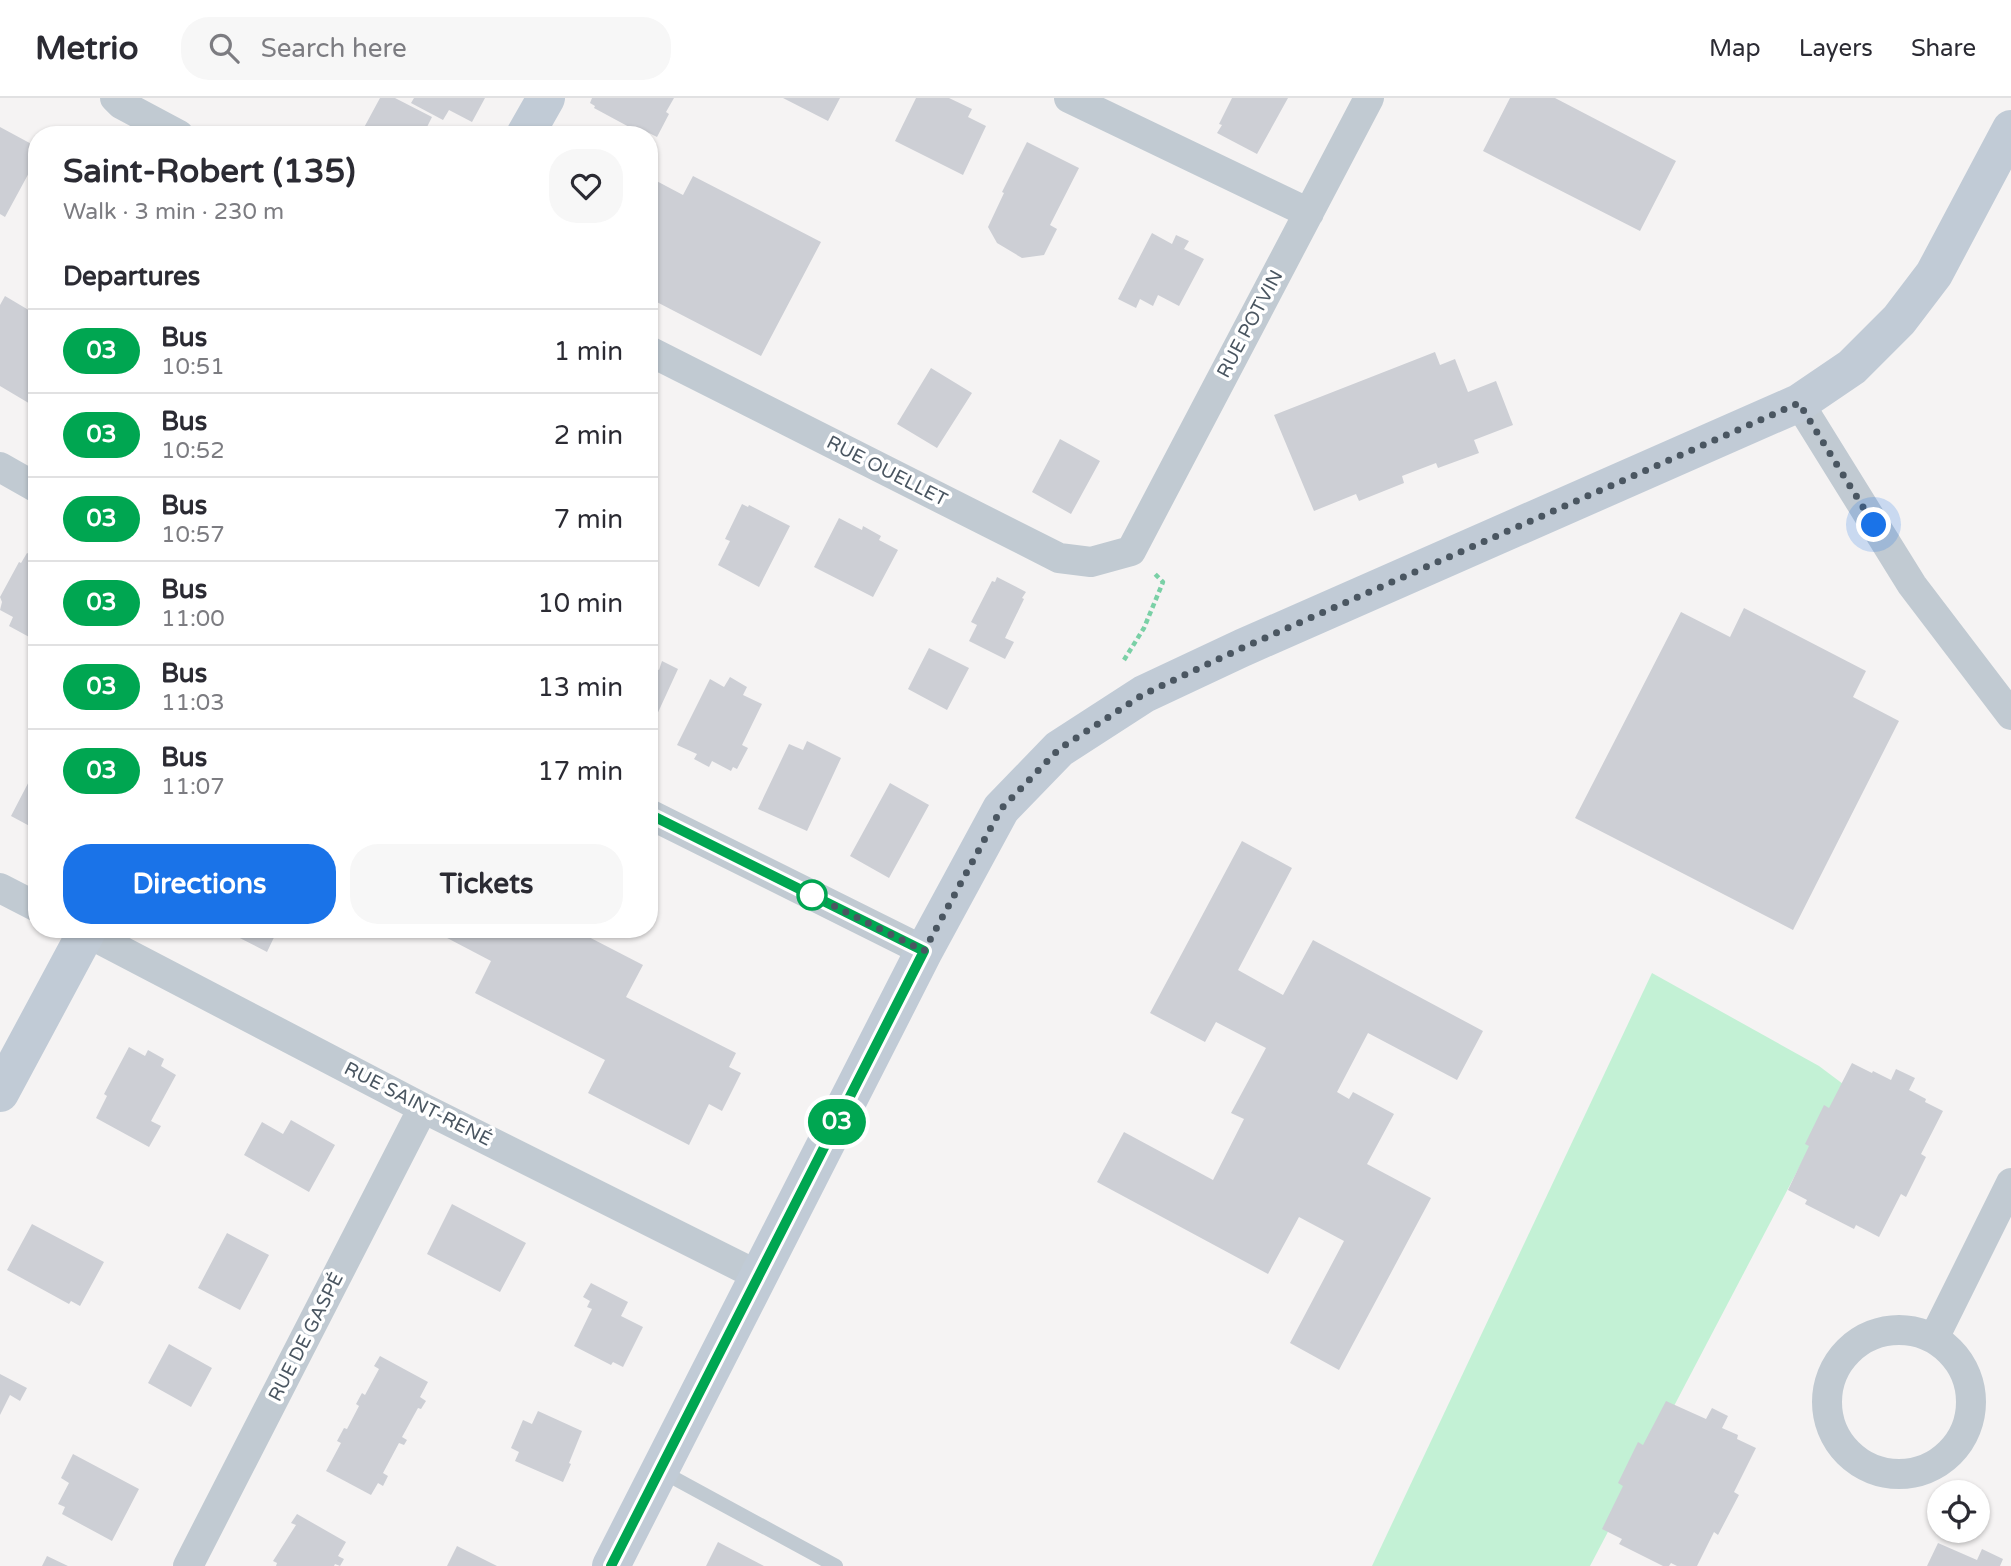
<!DOCTYPE html>
<meta charset="utf-8">
<style>
:root{--surface:#fff;--page:#f7f7f7;--text:#2b2b33;--muted:#7c7c81;--line:#e1e1e2;--accent:#1a73e8}
body{margin:0;font-family:"Varela Round",sans-serif;background:var(--page);color:var(--text);height:100vh;display:flex;flex-direction:column;font-size:26px;white-space:nowrap}
*{box-sizing:border-box;margin:0}
p{font-size:23px;color:var(--muted)}
.icon{flex:none;width:38px;height:38px;fill:none;stroke:currentColor;stroke-width:2;stroke-linecap:round;stroke-linejoin:round}
.map{position:relative;flex:1;overflow:hidden}
.side{position:absolute;left:28px;top:28px;width:630px;height:812px;display:flex;flex-direction:column;background:var(--surface);border-radius:28px;box-shadow:0 2px 5px #0004}
.side>*{flex:none}
.badge{padding:0 14px;border-radius:23px;font-size:24px;line-height:46px}
.buttons{position:absolute;left:1927px;top:1382px;display:grid;gap:14px}
.buttons a{display:grid;place-items:center;width:63px;height:63px;border-radius:50%;background:var(--surface);box-shadow:0 2px 5px #0004;font-size:35px}
.you{position:absolute;width:35px;height:35px;margin:-18px;border:5px solid #fff;border-radius:50%;background:#1a73e8;box-shadow:0 0 0 10px #1a73e833}
.map>.badge{position:absolute;translate:-50% -50%;box-shadow:0 0 0 4px #fff}
h2{padding:0 35px;font-size:26px;line-height:63px}
.round{display:grid;place-items:center;flex:none;width:74px;height:74px;border-radius:28px;background:var(--page)}
.summary{display:flex;align-items:center;justify-content:space-between;height:119px;padding:0 35px}
h1{font-size:33px;font-weight:800;line-height:52px}
.action{display:flex;gap:14px;margin-top:auto;padding:14px 35px}
.action a{flex:1;height:80px;border-radius:28px;background:var(--accent);color:#fff;font-size:28px;font-weight:800;line-height:80px;text-align:center}
.action a+a{background:var(--page);color:var(--text)}
ul{padding:0;list-style:none}
li{display:flex;align-items:center;gap:21px;height:84px;padding:0 35px;border-top:2px solid var(--line)}
li div{flex:1}
li b{display:block;font-size:26px}
li em{font-style:normal}
li .badge{min-width:77px;font-weight:700;text-align:center}
header{display:flex;align-items:center;gap:42px;box-sizing:border-box;height:98px;padding:0 35px;background:var(--surface);border-bottom:2px solid var(--line)}
header strong{font-size:33px}
nav{display:flex;gap:38px;margin-inline-start:auto;font-size:24px}
.search{width:490px;height:63px;background:var(--page);display:flex;align-items:center;gap:18px;box-sizing:border-box;padding:0 24px;border-radius:28px;color:var(--muted);font-size:26px}
.map>svg:first-child{display:block}
.green{fill:#c3f1d5}
.building{fill:#cdcfd5}
.lines{fill:none;stroke-linecap:round;stroke-linejoin:round}
.path{stroke:#7ad0a6;stroke-width:4.5;stroke-dasharray:5 3.5;stroke-linecap:butt}
.lane{stroke:#c1cad2;stroke-width:14}
.street{stroke:#c1cad2;stroke-width:30}
.secondary{stroke:#c1cbd6;stroke-width:38}
.line-casing{stroke:#fff;stroke-width:16}
.line{stroke:#00a651;stroke-width:10}
.walk{stroke:#4a5661;stroke-width:7;stroke-dasharray:0 12.6}
.stop-dot{fill:#fff;stroke:#00a651;stroke-width:3.5}
.labels{text-anchor:middle;dominant-baseline:central;stroke-width:7;stroke-linejoin:round;paint-order:stroke}
.street-label{font-size:19px;fill:#4a5661;stroke:#fff}
</style>
<header>
<strong>Metrio</strong>
<div class="search"><svg class="icon" aria-label="search" viewBox="0 0 24 24"><circle cx="10" cy="10" r="6"/><path d="M15 15l6 6"/></svg>Search here</div>
<nav><a>Map</a><a>Layers</a><a>Share</a></nav>
</header>
<div class="map">
<svg width="2011" height="1468" viewBox="0 0 2011 1468">
<rect width="100%" height="100%" fill="#f5f3f3"/>
<path class="green" d="M1652 875 1819 968 1843 986 1590 1468H1372Z"/>
<path class="building" d="M380 0H395L432 19 423 37H360Z
M414 0H485L472 24 449 12 443 22 411 5Z
M592 0H674L666 14 669 16 657 39 647 34 644 37 594 10 595 8 590 5Z
M783 0H840L828 23Z
M916 0H949L972 11 968 19 986 28 963 77 895 43Z
M1232 0H1288L1257 56 1217 35 1222 27 1219 26Z
M1510 0H1555L1676 63 1640 133 1483 53Z
M0 29 37 49V60L5 119 0 116Z
M1027 44 1079 70 1050 127 1057 131 1044 157 1022 160 997 145 988 129 1004 95 1002 94Z
M693 78 821 144 761 258 649 200V79L683 97Z
M1152 135 1172 146 1176 137 1189 143 1184 151 1204 161 1179 208 1158 197 1153 208 1140 201 1136 210 1118 201Z
M5 198 37 217V310L0 288V207Z
M1435 254 1440 267 1455 261 1468 294 1496 283 1513 327 1474 342 1479 355 1438 370 1436 365 1402 378 1404 385 1359 403 1356 396 1314 413 1274 317Z
M931 270 972 295 937 350 897 326Z
M1060 341 1100 363 1071 416 1032 394Z
M742 406 748 409 749 407 790 428 759 489 718 467 730 443 725 441Z
M839 420 862 432 863 428 881 438 879 442 898 452 873 499 814 469Z
M27 455 37 460V529L31 540 9 528 13 519 0 512 2 504 0 499 19 464 21 465Z
M997 479 1026 494 1022 500 1024 501 1005 540 1014 544 1005 561 969 543 977 527 971 524 992 483 995 484Z
M1744 510 1866 573 1853 599 1899 623 1793 832 1575 720 1681 514 1730 539Z
M929 550 969 570 947 612 908 591Z
M662 563 678 571 649 634V568L659 572Z
M730 579 747 589 743 597 762 606 742 647 748 650 737 671 733 669 731 673 712 663 709 669 694 661 697 656 677 647 710 581 724 589Z
M807 643 841 660 807 733 758 711 789 646 803 652Z
M37 668V732L11 718Z
M890 685 929 707 889 780 850 758Z
M1242 743 1292 770 1238 872 1283 897 1313 842 1483 933 1457 982 1368 935 1337 994 1349 1001 1353 994 1394 1016 1367 1066 1431 1100 1339 1272 1290 1245 1344 1143 1299 1119 1268 1176 1097 1084 1124 1034 1213 1082 1244 1021 1231 1015 1266 950 1216 924 1205 944 1150 915Z
M211 831H278L267 854 228 834 226 839Z
M430 831H583L581 835 643 867 626 899 736 955 729 969 741 975 722 1013 709 1006 689 1047 588 995 605 962 475 895 491 863Z
M129 949 145 958 148 952 164 961 161 968 176 977 151 1023 161 1028 149 1049 96 1020 107 998 104 996Z
M1852 965 1872 975 1873 973 1891 982 1896 971 1915 980 1909 992 1926 1001 1925 1004 1943 1013 1921 1056 1926 1059 1906 1099 1901 1096 1879 1139 1856 1127 1854 1131 1805 1106 1807 1102 1788 1092 1809 1048 1805 1046 1824 1007 1829 1010Z
M291 1022 335 1047 309 1094 244 1057 262 1024 283 1036Z
M452 1106 526 1145 500 1194 427 1156Z
M32 1126 104 1164 80 1208 71 1203 69 1206 7 1172Z
M227 1135 269 1157 240 1212 198 1190Z
M591 1185 628 1204 621 1218 643 1229 623 1269 613 1264 611 1267 574 1248 592 1211 587 1209 590 1203 583 1199Z
M169 1246 212 1270 191 1309 148 1285Z
M380 1258 428 1284 420 1299 426 1303 421 1311 418 1310 402 1339 407 1342 404 1347 399 1345 383 1375 388 1378 383 1388 378 1385 371 1397 326 1373 341 1345 337 1343 344 1330 347 1331 359 1308 356 1306 362 1295 365 1297 379 1271 374 1268Z
M0 1276 27 1290 20 1303 10 1297 0 1317Z
M1666 1303 1706 1321 1712 1310 1728 1318 1722 1330 1738 1337 1737 1341 1756 1350 1734 1394 1739 1397 1718 1437 1714 1434 1697 1468H1677L1671 1465 1669 1468H1663L1619 1446 1622 1441 1602 1431 1623 1388 1618 1385 1638 1344 1643 1347Z
M538 1313 582 1333 569 1365 571 1366 563 1384 515 1363 519 1354 511 1350 523 1322 532 1326Z
M73 1356 139 1391 112 1443 62 1416 65 1409 58 1406 69 1385 61 1380Z
M297 1416 346 1444 338 1458 344 1461 340 1468 335 1466 334 1468H276L277 1465 273 1463 296 1427 291 1425Z
M718 1444 764 1468H706Z
M1938 1445 1977 1462 1982 1451 2003 1461 2000 1468H1927Z
M457 1448 497 1468H447Z
M47 1458 68 1468H42Z"/>
<g class="lines">
<path class="path" d="M1124 562 1144 530 1163 484 1154 475"/>
<path class="lane" d="M661 1373 836 1468"/>
<path class="street" d="M115 0 121 6 179 37
M1069 0 1309 115
M649 253 1059 460 1091 464 1131 453 1369 0
M1799 305 1912 487 2011 617
M0 369 37 390
M649 716 924 853
M0 790 37 809
M80 831 423 1010 759 1178
M1827 1304a72 72 0 1 1 144 0a72 72 0 1 1-144 0Z
M1934 1240 2011 1085
M188 1468 423 1010"/>
<path class="secondary" d="M525 37 546 0
M0 995 88 831
M611 1468 924 853 1001 711 1059 651 1144 596 1242 550 1799 305 1852 269 1899 222 1934 176 2011 31"/>
</g>
<g class="lines">
<defs>
<path id="line" d="M611 1468 924 853 649 716"/>
</defs>
<use href="#line" class="line-casing"/>
<use href="#line" class="line"/>
<path class="walk" d="M812 797 924 853 1001 711 1059 651 1144 596 1242 550 1799 305 1874 427"/>
</g>
<circle class="stop-dot" cx="812" cy="797" r="14"/>
<g class="labels">
<g class="street-label">
<text transform="translate(1250 226) rotate(-62)">RUE POTVIN</text>
<text transform="translate(887 373) rotate(27)">RUE OUELLET</text>
<text transform="translate(418 1006) rotate(27)">RUE SAINT-RENÉ</text>
<text transform="translate(306 1239) rotate(-63)">RUE DE GASPÉ</text>
</g>
</g>
</svg>
<div class="buttons">
<a><svg class="icon" aria-label="locate" viewBox="0 0 24 24"><circle cx="12" cy="12" r="6"/><path d="M12 2v4M12 18v4M2 12h4M18 12h4"/></svg></a>
</div>
<div class="you" style="left:1874px;top:427px"></div>
<b class="badge" style="left:837px;top:1024px;background:#00a651;color:#fff">03</b>
<section class="side">
<div class="summary"><div><h1>Saint-Robert (135)</h1><p>Walk · 3 min · 230 m</p></div><a class="round"><svg class="icon" aria-label="heart" viewBox="0 0 24 24"><path d="M12 20l-8-8c-3-5 5-10 8-4 3-6 11-1 8 4z"/></svg></a></div>
<h2>Departures</h2>
<ul>
<li><span class="badge" style="background:#00a651;color:#fff">03</span><div><b>Bus</b><p>10:51</p></div><em>1 min</em></li>
<li><span class="badge" style="background:#00a651;color:#fff">03</span><div><b>Bus</b><p>10:52</p></div><em>2 min</em></li>
<li><span class="badge" style="background:#00a651;color:#fff">03</span><div><b>Bus</b><p>10:57</p></div><em>7 min</em></li>
<li><span class="badge" style="background:#00a651;color:#fff">03</span><div><b>Bus</b><p>11:00</p></div><em>10 min</em></li>
<li><span class="badge" style="background:#00a651;color:#fff">03</span><div><b>Bus</b><p>11:03</p></div><em>13 min</em></li>
<li><span class="badge" style="background:#00a651;color:#fff">03</span><div><b>Bus</b><p>11:07</p></div><em>17 min</em></li>
</ul>
<div class="action"><a>Directions</a><a>Tickets</a></div>
</section>
</div>
